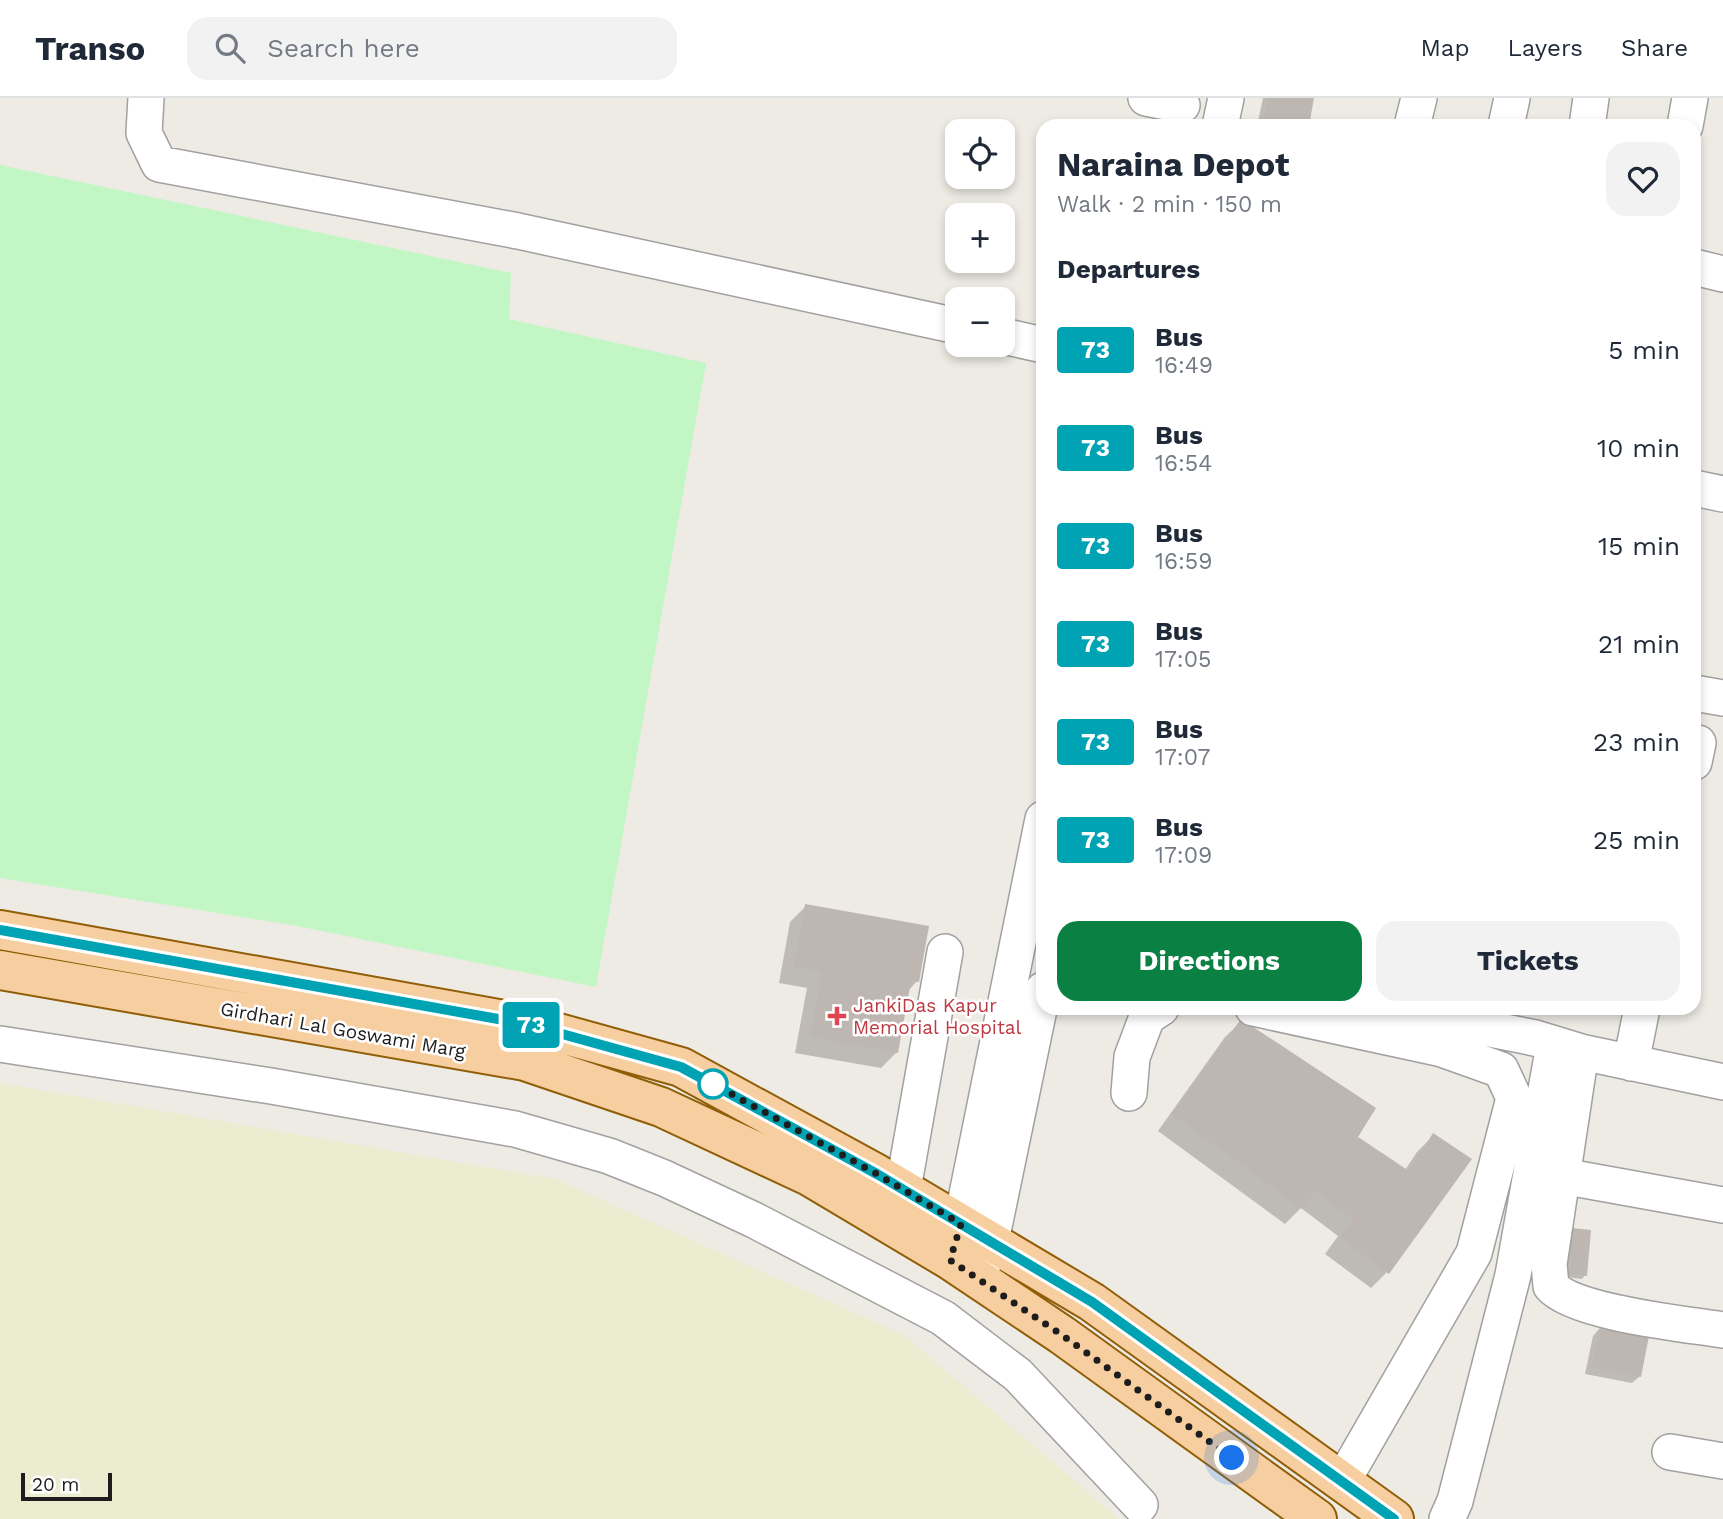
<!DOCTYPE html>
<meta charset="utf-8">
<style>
:root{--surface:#fff;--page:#f2f2f3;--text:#1f2937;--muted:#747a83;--line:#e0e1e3;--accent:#0b8043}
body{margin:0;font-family:"Work Sans",sans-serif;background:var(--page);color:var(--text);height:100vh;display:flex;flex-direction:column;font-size:26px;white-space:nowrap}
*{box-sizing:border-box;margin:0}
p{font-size:23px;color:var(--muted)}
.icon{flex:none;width:38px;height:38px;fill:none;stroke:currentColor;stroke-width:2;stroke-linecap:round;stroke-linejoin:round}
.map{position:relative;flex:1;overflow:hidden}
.sheet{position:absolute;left:1036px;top:21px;width:665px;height:896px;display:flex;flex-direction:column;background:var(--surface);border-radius:21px;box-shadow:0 4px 10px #0003}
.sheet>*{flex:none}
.badge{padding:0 14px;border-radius:5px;font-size:24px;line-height:46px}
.fabs{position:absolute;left:945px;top:21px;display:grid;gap:14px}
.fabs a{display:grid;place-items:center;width:70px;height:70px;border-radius:14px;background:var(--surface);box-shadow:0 4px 10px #0003;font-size:35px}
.scale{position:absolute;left:21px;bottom:18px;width:91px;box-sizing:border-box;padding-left:7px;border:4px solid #1d1d1d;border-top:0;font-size:19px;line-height:24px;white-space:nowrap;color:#1d1d1d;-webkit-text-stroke:5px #fff;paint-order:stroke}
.you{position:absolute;width:35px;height:35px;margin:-18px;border:5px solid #fff;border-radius:50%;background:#1a73e8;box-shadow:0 0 0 10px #1a73e833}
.map>.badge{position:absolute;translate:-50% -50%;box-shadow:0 0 0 4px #fff}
h2{padding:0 21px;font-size:26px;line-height:63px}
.round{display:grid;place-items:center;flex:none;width:74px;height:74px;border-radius:21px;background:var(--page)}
.summary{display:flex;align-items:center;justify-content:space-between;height:119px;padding:0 21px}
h1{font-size:33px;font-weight:700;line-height:52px}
.primary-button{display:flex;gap:14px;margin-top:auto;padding:14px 21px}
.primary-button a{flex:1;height:80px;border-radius:21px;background:var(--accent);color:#fff;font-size:28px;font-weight:700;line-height:80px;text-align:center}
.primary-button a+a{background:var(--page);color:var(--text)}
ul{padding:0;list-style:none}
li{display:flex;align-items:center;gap:21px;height:98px;padding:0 21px}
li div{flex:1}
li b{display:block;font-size:26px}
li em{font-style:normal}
li .badge{min-width:77px;font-weight:700;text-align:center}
header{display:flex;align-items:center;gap:42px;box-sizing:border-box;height:98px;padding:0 35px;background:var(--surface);border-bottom:2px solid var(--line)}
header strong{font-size:33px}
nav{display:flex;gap:38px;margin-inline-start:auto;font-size:24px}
.search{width:490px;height:63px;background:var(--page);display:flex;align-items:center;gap:18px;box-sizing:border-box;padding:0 24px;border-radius:21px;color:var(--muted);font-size:26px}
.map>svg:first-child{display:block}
.farmland{fill:#ebecd0}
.park{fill:#c2f7c5}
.shadow{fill:#0003}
.building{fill:#beb6b0}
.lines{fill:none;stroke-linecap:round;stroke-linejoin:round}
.minor-casing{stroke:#a1a1a1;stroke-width:38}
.major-casing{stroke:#905e07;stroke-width:42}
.minor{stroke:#fff;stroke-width:35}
.major{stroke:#f7ce9f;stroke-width:38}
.line-casing{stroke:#fff;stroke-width:16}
.line{stroke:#00a3b4;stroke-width:10}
.walk{stroke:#1d1d1d;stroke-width:7;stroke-dasharray:0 12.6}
.health-dot{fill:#e0444e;stroke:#fff;stroke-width:2.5}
.stop-dot{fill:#fff;stroke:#00a3b4;stroke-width:3.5}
.labels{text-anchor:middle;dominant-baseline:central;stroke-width:5;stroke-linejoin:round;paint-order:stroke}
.health-label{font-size:19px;fill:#be3a42;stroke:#fff;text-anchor:start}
.street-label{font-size:19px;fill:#1d1d1d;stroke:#fff}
</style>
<header>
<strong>Transo</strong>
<div class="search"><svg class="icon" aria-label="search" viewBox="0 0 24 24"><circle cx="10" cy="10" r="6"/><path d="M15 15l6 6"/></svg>Search here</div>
<nav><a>Map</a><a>Layers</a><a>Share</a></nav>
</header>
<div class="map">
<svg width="1723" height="1421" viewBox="0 0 1723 1421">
<rect width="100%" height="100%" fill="#eeeae4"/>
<path class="farmland" d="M0 985 555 1081 904 1237 1119 1421H0Z"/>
<path class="park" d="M0 67 511 175 509 221 706 265 596 889 292 827 0 780Z"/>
<path class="shadow" d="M1263 0H1313L1307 28H1257Z
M806 808 917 883 908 893 897 954 881 970 795 955 807 890 779 885 790 824Z
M1241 924 1355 1039 1405 1072 1417 1054 1433 1038 1387 1174 1371 1190 1325 1156 1338 1138 1301 1110 1285 1126 1158 1033 1225 939Z
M1573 1132 1585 1177 1582 1181 1566 1179 1569 1136Z
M1600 1230 1640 1278 1632 1285 1585 1276 1593 1238Z"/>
<path class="building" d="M1268 0H1314L1309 28H1279L1263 25Z
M805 806 929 828 919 884 911 883 898 955 810 939 822 874 794 869Z
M1241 921 1376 1010 1358 1039 1409 1073 1433 1035 1472 1061 1389 1176 1340 1139 1353 1121 1315 1093 1302 1111 1172 1016Z
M1572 1130 1591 1132 1587 1178 1569 1176Z
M1600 1228 1649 1238 1641 1279 1592 1269Z"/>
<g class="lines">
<defs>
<path id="minor" d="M146 0 144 35 159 66 518 133 957 228
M1146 0 1182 7
M1220 28 1226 0
M1412 28 1419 0
M1506 28 1512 0
M1587 28 1591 0
M1685 28 1690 0
M1694 169 1723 176
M1003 238 1043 247
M1694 390 1723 396
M1694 595 1723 600
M1694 664 1698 645
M1253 910 1442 951 1501 972 1514 1000 1474 1155 1342 1384
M1385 910 1535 940 1581 954 1723 984
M0 946 271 988 515 1031 609 1058 664 1080 754 1122 943 1220 1018 1277 1140 1407
M1581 954 1549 1166 1551 1188C1574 1215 1686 1226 1723 1232
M1631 965 1642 910
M1129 995 1132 959 1147 919 1161 910
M1562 1078 1723 1107
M903 1091 945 854
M953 1152 961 1126 1043 721
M982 1169 991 1143 1043 892
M1670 1354 1723 1363
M1447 1421 1455 1403 1513 1177 1554 947"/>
<path id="major" d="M0 832 526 926 681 969 877 1076 1092 1204 1394 1421
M0 872 525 963 661 1009 809 1078 950 1162 1062 1237 1317 1421"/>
</defs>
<use href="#minor" class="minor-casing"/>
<use href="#major" class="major-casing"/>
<use href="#minor" class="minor"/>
<use href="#major" class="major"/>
</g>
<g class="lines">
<defs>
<path id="line" d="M0 832 526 926 681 969 877 1076 1092 1204 1394 1421"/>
</defs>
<use href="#line" class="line-casing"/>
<use href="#line" class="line"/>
<path class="walk" d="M713 986 706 982 877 1076 961 1126 950 1162 1062 1237 1232 1360"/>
</g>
<path class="health-dot" d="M833.5 907.5h7v7h7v7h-7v7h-7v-7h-7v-7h7z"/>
<circle class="stop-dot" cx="713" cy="986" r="14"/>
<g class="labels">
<g class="health-label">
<text x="853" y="907">JankiDas Kapur<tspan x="853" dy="22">Memorial Hospital</tspan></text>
</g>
<g class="street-label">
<text transform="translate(343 932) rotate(10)">Girdhari Lal Goswami Marg</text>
</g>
</g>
</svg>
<div class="fabs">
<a><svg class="icon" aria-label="locate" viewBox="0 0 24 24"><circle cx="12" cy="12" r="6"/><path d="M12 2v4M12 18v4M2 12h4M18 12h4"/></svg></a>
<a>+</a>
<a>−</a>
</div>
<div class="scale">20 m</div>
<div class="you" style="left:1232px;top:1360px"></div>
<b class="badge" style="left:531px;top:927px;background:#00a3b4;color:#fff">73</b>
<section class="sheet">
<div class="summary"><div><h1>Naraina Depot</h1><p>Walk · 2 min · 150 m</p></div><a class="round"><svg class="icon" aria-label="heart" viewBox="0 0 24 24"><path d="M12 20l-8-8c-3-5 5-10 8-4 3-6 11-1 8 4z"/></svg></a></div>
<h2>Departures</h2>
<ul>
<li><span class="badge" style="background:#00a3b4;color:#fff">73</span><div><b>Bus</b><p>16:49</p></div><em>5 min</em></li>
<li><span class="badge" style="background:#00a3b4;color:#fff">73</span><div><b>Bus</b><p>16:54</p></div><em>10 min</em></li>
<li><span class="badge" style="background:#00a3b4;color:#fff">73</span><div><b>Bus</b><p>16:59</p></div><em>15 min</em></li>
<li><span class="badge" style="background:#00a3b4;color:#fff">73</span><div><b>Bus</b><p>17:05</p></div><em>21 min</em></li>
<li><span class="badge" style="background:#00a3b4;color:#fff">73</span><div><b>Bus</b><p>17:07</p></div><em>23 min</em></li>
<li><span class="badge" style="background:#00a3b4;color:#fff">73</span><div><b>Bus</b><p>17:09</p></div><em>25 min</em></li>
</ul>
<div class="primary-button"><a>Directions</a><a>Tickets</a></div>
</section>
</div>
